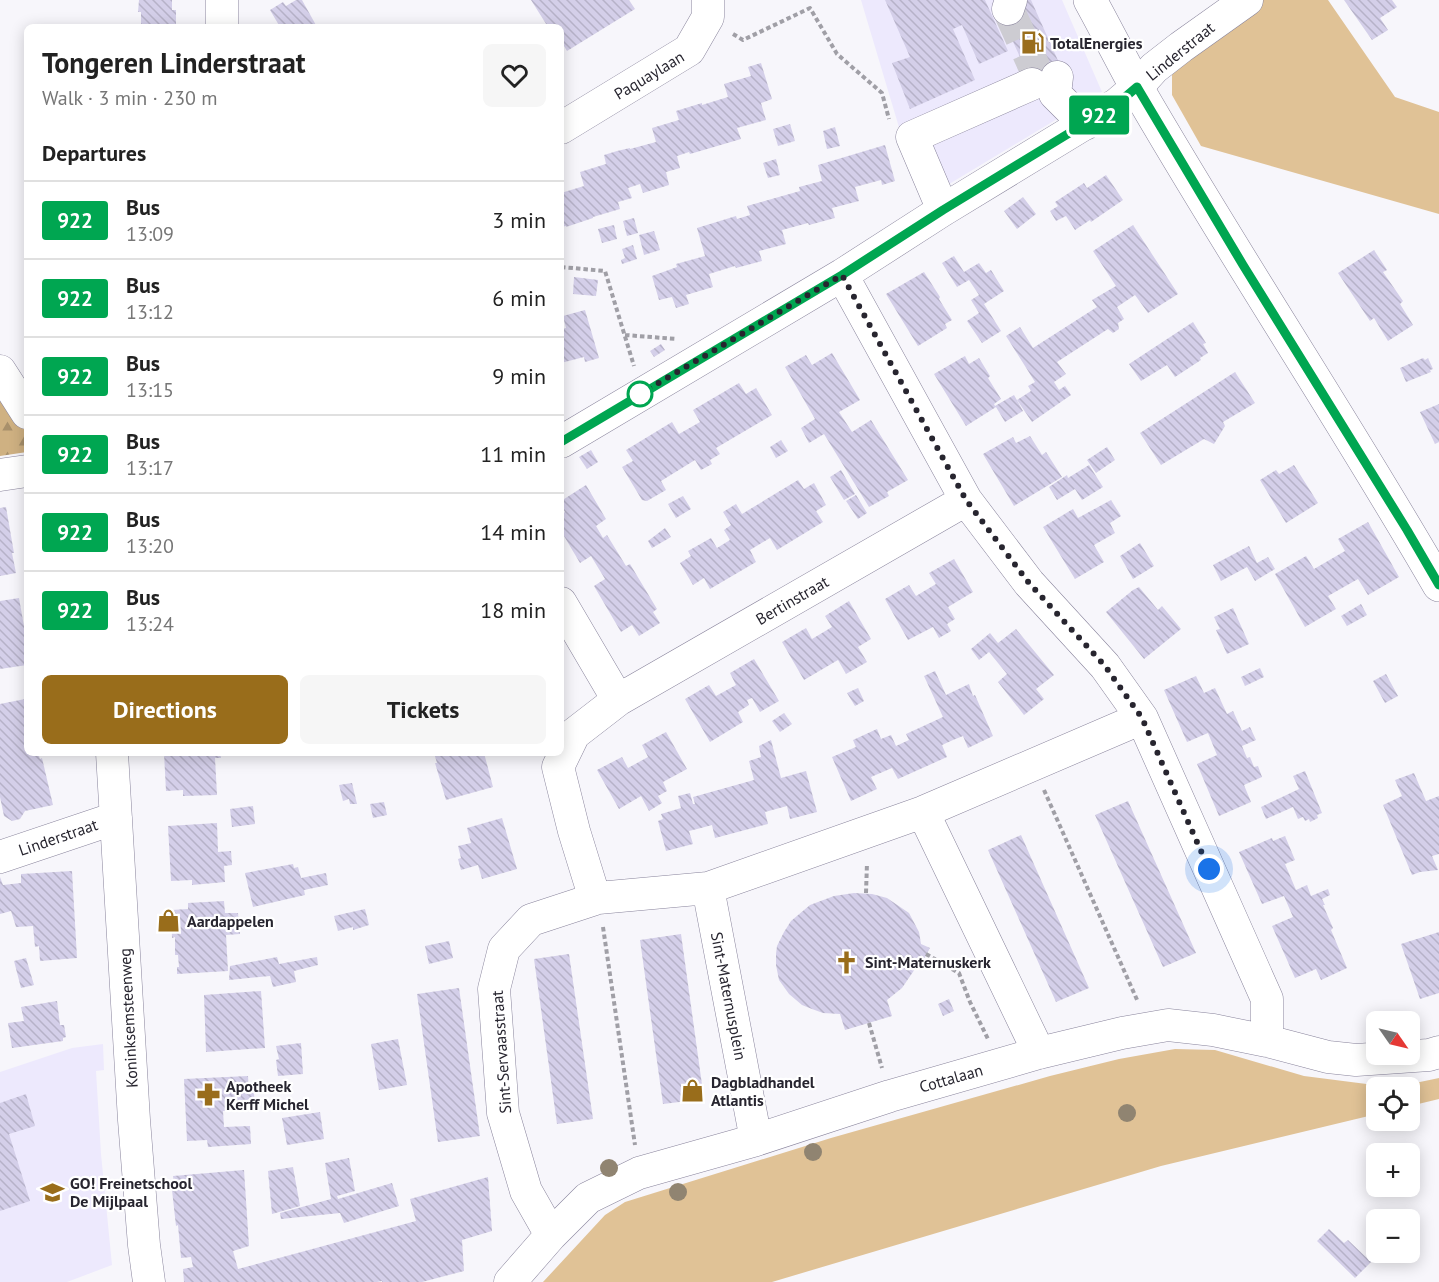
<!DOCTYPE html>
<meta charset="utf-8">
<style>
:root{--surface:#fff;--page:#f6f6f6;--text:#222;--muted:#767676;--line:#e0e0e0;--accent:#996d1b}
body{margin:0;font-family:"PT Sans",sans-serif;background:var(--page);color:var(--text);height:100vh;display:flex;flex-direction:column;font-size:22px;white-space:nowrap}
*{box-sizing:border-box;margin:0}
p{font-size:20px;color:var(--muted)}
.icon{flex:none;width:33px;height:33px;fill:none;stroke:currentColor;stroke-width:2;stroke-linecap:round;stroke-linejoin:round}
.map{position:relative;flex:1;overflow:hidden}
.drawer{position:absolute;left:24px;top:24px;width:540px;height:732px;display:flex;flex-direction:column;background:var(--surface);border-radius:9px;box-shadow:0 3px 15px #0003}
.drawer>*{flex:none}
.badge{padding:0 12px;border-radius:4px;font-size:21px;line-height:39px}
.needle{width:39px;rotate:124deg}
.tools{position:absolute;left:1366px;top:1011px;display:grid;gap:12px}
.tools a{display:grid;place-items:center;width:54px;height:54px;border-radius:9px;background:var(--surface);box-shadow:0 3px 15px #0003;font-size:30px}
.you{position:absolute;width:30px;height:30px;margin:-15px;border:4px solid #fff;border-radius:50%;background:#1a73e8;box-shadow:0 0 0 9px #1a73e833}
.map>.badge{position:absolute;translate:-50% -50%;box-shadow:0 0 0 3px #fff}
h2{padding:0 18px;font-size:22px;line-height:54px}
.round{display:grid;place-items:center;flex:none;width:63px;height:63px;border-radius:9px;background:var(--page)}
.overview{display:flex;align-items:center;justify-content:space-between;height:102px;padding:0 18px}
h1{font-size:28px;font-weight:700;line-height:45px}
.primary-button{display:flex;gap:12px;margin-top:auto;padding:12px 18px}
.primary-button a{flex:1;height:69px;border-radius:9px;background:var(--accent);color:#fff;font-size:24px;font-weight:700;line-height:69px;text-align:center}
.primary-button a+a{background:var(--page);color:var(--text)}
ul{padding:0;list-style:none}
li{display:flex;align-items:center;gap:18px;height:78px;padding:0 18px;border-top:2px solid var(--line)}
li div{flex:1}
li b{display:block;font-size:22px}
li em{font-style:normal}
li .badge{min-width:66px;font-weight:700;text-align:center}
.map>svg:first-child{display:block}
.built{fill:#ede9fd}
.green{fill:#e0c296}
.forest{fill:url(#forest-firs)}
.building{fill:url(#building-back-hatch)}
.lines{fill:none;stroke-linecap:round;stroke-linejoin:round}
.minor-tunnel{stroke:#cdccd2;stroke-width:32;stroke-dasharray:32 16;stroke-linecap:butt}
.minor-casing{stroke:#89849c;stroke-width:33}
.major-casing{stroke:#89849c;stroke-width:34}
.path{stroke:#a09fa6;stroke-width:4;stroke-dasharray:4.5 3;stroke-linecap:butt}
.minor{stroke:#fff;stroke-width:32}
.major{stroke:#fff;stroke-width:33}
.tree{fill:#908471}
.line-casing{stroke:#fff;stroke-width:14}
.line{stroke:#00a651;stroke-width:9}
.walk{stroke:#27252f;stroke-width:6;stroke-dasharray:0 10.8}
.stop-dot{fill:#fff;stroke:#00a651;stroke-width:3}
.labels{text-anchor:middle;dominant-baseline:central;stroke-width:4.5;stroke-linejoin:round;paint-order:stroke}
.poi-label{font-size:16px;font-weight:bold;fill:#27252f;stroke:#fff;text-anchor:start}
.street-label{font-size:16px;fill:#27252f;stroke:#fff}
</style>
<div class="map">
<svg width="1439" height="1282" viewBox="0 0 1439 1282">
<defs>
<pattern id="forest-firs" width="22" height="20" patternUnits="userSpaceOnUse" patternTransform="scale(1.5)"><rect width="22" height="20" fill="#cfb182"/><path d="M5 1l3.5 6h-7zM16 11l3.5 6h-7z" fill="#a8906b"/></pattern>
<pattern id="building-back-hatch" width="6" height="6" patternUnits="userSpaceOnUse" patternTransform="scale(1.5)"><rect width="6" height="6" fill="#d4cfe9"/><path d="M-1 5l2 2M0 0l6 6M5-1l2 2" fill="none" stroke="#b6b2c8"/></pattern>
</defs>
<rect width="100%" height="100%" fill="#f7f6fb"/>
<path class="built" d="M861 0H1062L1102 92 921 201Z
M103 1044 104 1070 96 1071 101 1154 112 1265 67 1282H0V1072L72 1048Z"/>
<path class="green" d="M1260 0H1328L1395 97 1439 112V214L1201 146 1172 95V75L1185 55Z
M1175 1049 1215 1050 1304 1076 1390 1087 1377 1088V1114L1161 1166 772 1282H543L605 1215 625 1202 831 1138 1050 1076 1119 1059Z
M1439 1078V1099L1410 1106V1088L1396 1087Z"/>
<path class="forest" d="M0 392 27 434V452L0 456Z"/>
<path class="building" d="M139 0H172V10H176V24H141V12H138Z
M296 0H302L317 27H280L270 10 283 2 286 6Z
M531 0H629L635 9 567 51 561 41V27H548Z
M885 0H985L1008 51 979 64 962 25 953 29 975 80 910 109 892 63 910 57Z
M1028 0H1031L1064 74 1034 88 1000 13Z
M1344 0H1392L1397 7 1380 18 1388 30 1372 40Z
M761 63 772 99 761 103 766 120 737 128 741 139 690 154 689 152 677 156 680 168 666 172 669 185 643 193 640 184 628 188 632 198 618 202 620 209 593 217V218L566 227V226L561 227V193L584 186 580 172 606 164 604 155 617 151 630 148V149L656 142 652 128 679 120 676 111 702 103V105L728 97 724 84 751 76 748 67Z
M790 124 795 141 778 146 773 129Z
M835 127 840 146 827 149 823 131Z
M885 145 895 181 882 185 881 180 855 187 859 201 832 208 835 218 809 225 808 223 782 230 786 244 759 251 762 261 736 268 735 266 709 274 713 287 686 295 689 304 676 308 672 297 659 300 652 276 677 267 676 264 705 256 697 228 736 216 737 219 750 215 747 206 800 191 799 187 822 181 818 165Z
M776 159 780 175 768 178 763 163Z
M1106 175 1123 200 1091 222 1090 220 1075 230 1066 216 1056 221 1050 211 1058 206 1055 202 1084 183 1087 188Z
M1023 197 1036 214 1017 229 1004 211Z
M634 218 638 233 627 236 623 221Z
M614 225 617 239 602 243 598 229Z
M1133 225 1178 294 1148 313 1135 295 1117 307 1124 319 1118 323 1119 329 1113 333 1108 329 1057 362 1066 374 1054 382 1059 390 1065 386 1071 395 1032 422 1017 400 1031 391 1028 386 1035 382 1006 336 1020 327 1033 348 1097 307 1092 300 1116 286 1093 251Z
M654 231 660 250 644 255 639 235Z
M633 245 637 259 622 264 621 260 625 258 622 249Z
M1374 250 1387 270 1383 272 1403 301 1400 304 1413 325 1388 341 1374 318 1370 321 1338 273Z
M954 256 964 272 979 263 986 273 991 270 1004 291 984 304 1001 331 982 343 967 321 979 313 971 300 979 295 969 280 957 287 942 263Z
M924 272 940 297 939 299 952 320 945 324 947 328 918 346 886 294Z
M574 277 598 280 596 296 573 294Z
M585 310 599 358 585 362 584 357 561 363V329L566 328 563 316Z
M1193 322 1206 343 1203 344 1208 353 1200 358 1201 360 1175 377 1167 365 1141 381 1129 364Z
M661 344 665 350 654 357 650 351Z
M832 353 860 400 839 412 852 432 871 420 908 480 887 492 889 496 869 507 824 434 809 443 801 428 815 419 785 367 806 355 812 365Z
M965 356 969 364 979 358 990 376 988 378 1001 399 994 404 995 406 1014 395 1023 411 1005 422 996 407 966 426 934 374Z
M1423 358 1425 360 1428 358 1433 369 1430 370 1431 372 1406 382 1400 368Z
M1235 372 1255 403 1223 422 1225 426 1214 444 1204 439 1161 465 1140 433Z
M739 383 746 394 756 388 772 415 716 448 720 454 710 460 712 464 701 470 695 460 661 481 666 490 647 501 642 500 622 467 633 461 626 450 672 422 679 434 700 422 693 410Z
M1439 404V442L1435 444 1420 412Z
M1030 436 1042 455 1046 452 1062 477 1014 506 983 454 1013 437 1016 443Z
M781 440 788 451 776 458 770 447Z
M1107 447 1115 460 1096 473 1087 460Z
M591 450 598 462 587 469 579 457Z
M1089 465 1103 487 1082 500 1075 489 1057 500 1049 487 1067 475 1068 478Z
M1294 465 1318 503 1286 523 1260 480 1276 470 1279 474Z
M841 470 855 494 844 500 830 477Z
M798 480 804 489 814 483 826 505 816 511 823 522 777 550 770 538 750 550 756 562 710 589 704 578 693 585 680 563 691 556 688 551 711 538 717 548 730 540 724 530 731 525 723 512 736 504 742 514Z
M586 485 606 519 596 526 603 538 607 535 626 566 630 564 657 609 653 612 660 623 639 636 632 625 621 632 594 586 605 579 591 556 580 563 561 531V515L565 512 561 505V501Z
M856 495 867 513 858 519 846 501Z
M683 496 691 509 676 518 668 504Z
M1111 500 1121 516 1110 523 1115 533 1094 545 1104 562 1075 579 1043 527 1073 509 1078 518Z
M6 507 14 553H12L16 573 0 576V508Z
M1368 522 1399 577 1368 595 1358 579 1328 596 1336 609 1305 627 1275 574 1306 556 1314 569 1345 551 1338 539Z
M665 528 671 537 652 548 648 541Z
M1140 543 1154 566 1133 579 1120 556Z
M1249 546 1257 563 1268 557 1275 569 1255 581 1247 567 1221 581 1213 565Z
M954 559 973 592 948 607 955 619 947 624 951 631 939 638 933 627 908 640 885 599 909 585 916 596 936 584 929 573Z
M1139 587 1158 610 1162 606 1181 629 1144 659 1106 612 1133 590Z
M19 598 27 643 26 644 27 665 0 669V601Z
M849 601 871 639 858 647 867 662 846 674 838 660 804 680 782 642 806 628 812 639 832 627 825 616Z
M1361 604 1367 615 1347 626 1341 616Z
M1233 608 1249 644 1227 654 1216 630 1220 629 1214 617Z
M1016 629 1054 675 1036 689 1044 699 1024 715 998 682 1007 674 989 652 979 660 971 649 990 633 998 643Z
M754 659 779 701 760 712 752 698 747 700 749 705 738 712 743 722 710 742 685 699 709 685 716 696 736 685 730 673Z
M1260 668 1264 677 1245 686 1241 677Z
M935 671 946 695 969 684 973 696 975 695 993 736 968 748 963 736 953 740 942 745 947 757 898 779 892 768 871 777 877 789 851 801 832 757 856 747 853 740 877 729 881 739 891 735 896 746 909 740 906 734 943 717 924 676Z
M1386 674 1398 696 1385 703 1373 681Z
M1196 676 1204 693 1215 688 1227 714 1233 711 1242 731 1250 727 1256 740 1242 746 1247 758 1250 757 1254 767 1258 766 1262 777 1244 785 1251 802 1219 816 1197 764 1217 755 1208 733 1187 742 1164 690Z
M858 688 864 701 855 706 847 693Z
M25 699 27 704V753H38L40 759 42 758 53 805 25 811 20 819 12 821 4 816 0 797V704Z
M784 713 792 724 780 732 772 721Z
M666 732 687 769 663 782 667 791 658 796 662 803 649 811 641 796 619 809 597 770 622 757 628 768 648 757 642 745Z
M771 740 781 778 806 771 817 812 790 819 787 806 765 812 768 824 715 838 712 825 701 828 689 831 693 844 666 851 658 821 663 819 661 814 681 808 678 796 690 793 693 804H695L693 797 754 780 749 761 761 757 759 746Z
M164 753H220L221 758H215L217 795 183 796V790L166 791Z
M434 753H484L493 787 446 800 435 763H437Z
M1305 771 1322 813 1317 815 1318 818 1310 822 1309 819 1305 821 1303 817 1298 819 1293 807 1266 819 1261 807 1299 789 1293 776Z
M1414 773 1426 801 1439 796V854L1432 856 1438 870 1420 872 1412 875 1383 805 1402 796 1395 780Z
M352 783 357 804H350L349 799 343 801 339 785Z
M1128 801 1196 953 1163 967 1095 815Z
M384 802 387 815 373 818 370 804Z
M253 806 255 824 232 827 230 809Z
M502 818 517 869 482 879 478 865 461 870 458 859 461 858 458 846 471 843 467 828Z
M217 823 218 852 231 851 232 865 224 866 225 882 192 885V880L171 881 168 826Z
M1021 835 1089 988 1056 1002 988 850Z
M1285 836 1295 860 1285 864 1296 890 1307 885 1311 896 1328 889 1330 895 1322 899 1325 905H1323L1333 928 1331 930 1347 968 1321 980 1316 969 1295 978 1272 926 1293 917 1284 896 1262 904 1239 852 1272 838 1273 841Z
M293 864 294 868 298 867 301 878 326 873 328 885 304 890 305 895 253 907 245 873Z
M72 871 77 958 40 961 39 946 35 947 33 926 16 927 11 911 0 914V877L3 885 21 883V874Z
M854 893 872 894 887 898 909 913 919 932 921 944 930 948 924 959 920 957 917 966 902 988 887 1000 892 1016 845 1030 840 1014 823 1013 812 1009 802 1005 789 994 779 980 776 965V954L777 946 784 932 791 921 810 905 834 896Z
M224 901 225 913H238L240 934 226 935 228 971 177 974V967H179L178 955H175V937L172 938 171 910 188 909V903Z
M365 909 369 925 353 930V927L338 931 334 916Z
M1439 932V993L1420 999 1401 944Z
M681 934 704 1099 663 1104 640 940Z
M449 941 453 958 429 964 425 946Z
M569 954 593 1119 557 1124 534 959Z
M277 957 279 964 317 957 318 965 294 971 296 982 273 987 270 976 229 980 230 966Z
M26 958 34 985 21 988 14 961Z
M459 988 480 1136 438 1142 417 994Z
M261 991 265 1048 206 1052 204 995Z
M949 999 954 1011 943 1016 938 1004Z
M57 1001 60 1025H64L66 1037 63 1038V1041L12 1048 8 1023 24 1021 21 1007Z
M398 1039 407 1085 379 1090 371 1044Z
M301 1043 303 1074 278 1076 276 1060 279 1059 276 1046Z
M248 1076 249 1093H254L255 1109 223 1111 224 1127 250 1126 251 1144 208 1147 207 1140 187 1141 184 1079Z
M26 1094 35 1126 9 1134 30 1201 0 1211V1103Z
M320 1112 324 1139 287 1145 282 1118Z
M349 1158 355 1191 337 1196 338 1199 392 1183 399 1206 344 1223 340 1213 281 1219 280 1213 331 1199 325 1163Z
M293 1167 300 1206 272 1214 268 1171Z
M244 1170 249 1246 233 1251 238 1269 416 1221 410 1199 488 1177 492 1231 462 1240 464 1271 422 1282H382V1281L377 1282H184L183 1269 193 1267 191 1257 181 1258 178 1225 176 1226 172 1190 175 1189 173 1176Z
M1329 1229 1344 1243 1348 1240 1369 1260 1370 1259 1372 1261 1355 1278 1317 1241Z"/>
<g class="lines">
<path class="minor-tunnel" d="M1008 9 1042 84"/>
<defs>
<path id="minor" d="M1008 9 1011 0
M222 27V0
M1057 77 1055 94 1085 124
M561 128 689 50 708 17V0
M943 210 912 137 1032 84
M842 275 966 500 1029 583 1105 666 1142 718 1267 999V1041
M0 371 27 413
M561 442 842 275 943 210 1117 104 1137 87 1154 68 1181 47 1247 0
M0 475 27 471
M561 603 618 700
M112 753 134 1120 144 1245 149 1282
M923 812 1039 1053
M0 857 116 818
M708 888 756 1140
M595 899 574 831 558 767 574 734 618 700 966 500
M551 1235 526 1191 503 1113 494 989 504 949 531 920 598 898 708 888 923 812 1142 718
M510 1282 551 1235 588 1198 639 1173 756 1140 890 1096 1039 1053 1122 1033 1168 1025 1213 1030 1267 1041 1328 1057 1356 1060 1429 1055 1439 1052"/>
<path id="major" d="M1090 0C1106 29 1121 59 1137 88 1234 256 1342 417 1439 585"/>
</defs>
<use href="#minor" class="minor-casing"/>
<use href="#major" class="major-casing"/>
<path class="path" d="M733 34 743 40 810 8 837 54 882 93 889 119
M561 267 605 271 634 366
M625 335 677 339
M1044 790 1138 1002
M866 893 867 863
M603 927 635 1145
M926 954 959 973 970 1002 988 1039
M869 1023 882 1068"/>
<use href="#minor" class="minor"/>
<use href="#major" class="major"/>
</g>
<g class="tree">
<circle cx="1127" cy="1113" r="9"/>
<circle cx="813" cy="1152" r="9"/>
<circle cx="609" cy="1168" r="9"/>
<circle cx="678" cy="1192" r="9"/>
</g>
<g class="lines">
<defs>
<path id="line" d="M561 442 842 275 943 210 1117 104 1137 87 1243 265 1407 530 1439 585"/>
</defs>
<use href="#line" class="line-casing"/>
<use href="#line" class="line"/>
<path class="walk" d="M640 394 842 275 966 500 1029 583 1105 666 1142 718 1209 869"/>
</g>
<defs>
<symbol id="fuel-bare" viewBox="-9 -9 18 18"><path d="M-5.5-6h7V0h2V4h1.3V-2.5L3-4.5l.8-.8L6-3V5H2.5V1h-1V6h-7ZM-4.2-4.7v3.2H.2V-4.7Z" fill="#996d1b" stroke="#fff" stroke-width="2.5" paint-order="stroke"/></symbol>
<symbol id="shop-bare" viewBox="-9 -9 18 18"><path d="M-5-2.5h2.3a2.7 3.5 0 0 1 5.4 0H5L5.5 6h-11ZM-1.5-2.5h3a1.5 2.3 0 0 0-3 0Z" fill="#996d1b" stroke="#fff" stroke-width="2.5" paint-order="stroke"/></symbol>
<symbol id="church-bare" viewBox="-9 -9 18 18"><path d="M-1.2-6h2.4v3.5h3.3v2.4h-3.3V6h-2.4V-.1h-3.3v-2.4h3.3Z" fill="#996d1b" stroke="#fff" stroke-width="2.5" paint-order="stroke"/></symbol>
<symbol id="pharmacy-bare" viewBox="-9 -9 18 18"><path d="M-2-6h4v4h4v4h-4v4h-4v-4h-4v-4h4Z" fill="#996d1b" stroke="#fff" stroke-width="2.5" paint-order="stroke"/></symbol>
<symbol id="school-bare" viewBox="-9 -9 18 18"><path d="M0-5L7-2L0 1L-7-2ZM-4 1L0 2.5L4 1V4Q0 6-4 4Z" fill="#996d1b" stroke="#fff" stroke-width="2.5" paint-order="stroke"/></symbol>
</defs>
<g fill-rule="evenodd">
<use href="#fuel-bare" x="1016" y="26" width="33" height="33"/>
<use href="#shop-bare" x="152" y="904" width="33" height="33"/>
<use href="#church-bare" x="830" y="946" width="33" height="33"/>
<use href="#shop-bare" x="676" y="1074" width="33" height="33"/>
<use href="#pharmacy-bare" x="192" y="1078" width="33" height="33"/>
<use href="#school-bare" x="36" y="1176" width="33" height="33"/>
</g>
<circle class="stop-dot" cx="640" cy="394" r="12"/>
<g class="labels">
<g class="poi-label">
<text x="1050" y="43">TotalEnergies</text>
<text x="187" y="921">Aardappelen</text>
<text x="865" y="962">Sint-Maternuskerk</text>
<text x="711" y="1082">Dagbladhandel<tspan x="711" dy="18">Atlantis</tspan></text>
<text x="226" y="1086">Apotheek<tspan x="226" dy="18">Kerff Michel</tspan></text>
<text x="70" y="1183">GO! Freinetschool<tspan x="70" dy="18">De Mijlpaal</tspan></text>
</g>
<g class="street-label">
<text transform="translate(1180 51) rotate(-39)">Linderstraat</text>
<text transform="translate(649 75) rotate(-31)">Paquaylaan</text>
<text transform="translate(792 600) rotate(-30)">Bertinstraat</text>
<text transform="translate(58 837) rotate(-19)">Linderstraat</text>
<text transform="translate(729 996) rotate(79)">Sint-Maternusplein</text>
<text transform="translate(128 1018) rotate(-93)">Koninksemsteenweg</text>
<text transform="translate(501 1052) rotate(-94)">Sint-Servaasstraat</text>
<text transform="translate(951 1078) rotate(-16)">Cottalaan</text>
</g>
</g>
</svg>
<div class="tools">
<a><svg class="needle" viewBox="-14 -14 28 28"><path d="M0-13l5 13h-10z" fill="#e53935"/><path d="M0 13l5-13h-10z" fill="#767676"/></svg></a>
<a><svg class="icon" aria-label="locate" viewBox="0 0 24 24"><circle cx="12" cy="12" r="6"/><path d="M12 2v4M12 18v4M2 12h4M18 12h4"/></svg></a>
<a>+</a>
<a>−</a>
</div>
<div class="you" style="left:1209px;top:869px"></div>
<b class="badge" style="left:1099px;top:115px;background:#00a651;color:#fff">922</b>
<section class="drawer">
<div class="overview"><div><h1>Tongeren Linderstraat</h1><p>Walk · 3 min · 230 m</p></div><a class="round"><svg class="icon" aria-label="heart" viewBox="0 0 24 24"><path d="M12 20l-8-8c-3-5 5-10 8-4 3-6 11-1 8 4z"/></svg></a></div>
<h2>Departures</h2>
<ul>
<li><span class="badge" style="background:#00a651;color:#fff">922</span><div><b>Bus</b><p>13:09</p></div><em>3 min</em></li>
<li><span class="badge" style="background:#00a651;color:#fff">922</span><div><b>Bus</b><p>13:12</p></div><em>6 min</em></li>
<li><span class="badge" style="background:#00a651;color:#fff">922</span><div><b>Bus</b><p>13:15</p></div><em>9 min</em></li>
<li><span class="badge" style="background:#00a651;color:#fff">922</span><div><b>Bus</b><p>13:17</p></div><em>11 min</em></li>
<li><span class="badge" style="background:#00a651;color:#fff">922</span><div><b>Bus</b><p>13:20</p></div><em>14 min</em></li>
<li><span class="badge" style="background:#00a651;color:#fff">922</span><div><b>Bus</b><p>13:24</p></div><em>18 min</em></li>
</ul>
<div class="primary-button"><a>Directions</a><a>Tickets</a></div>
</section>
</div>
